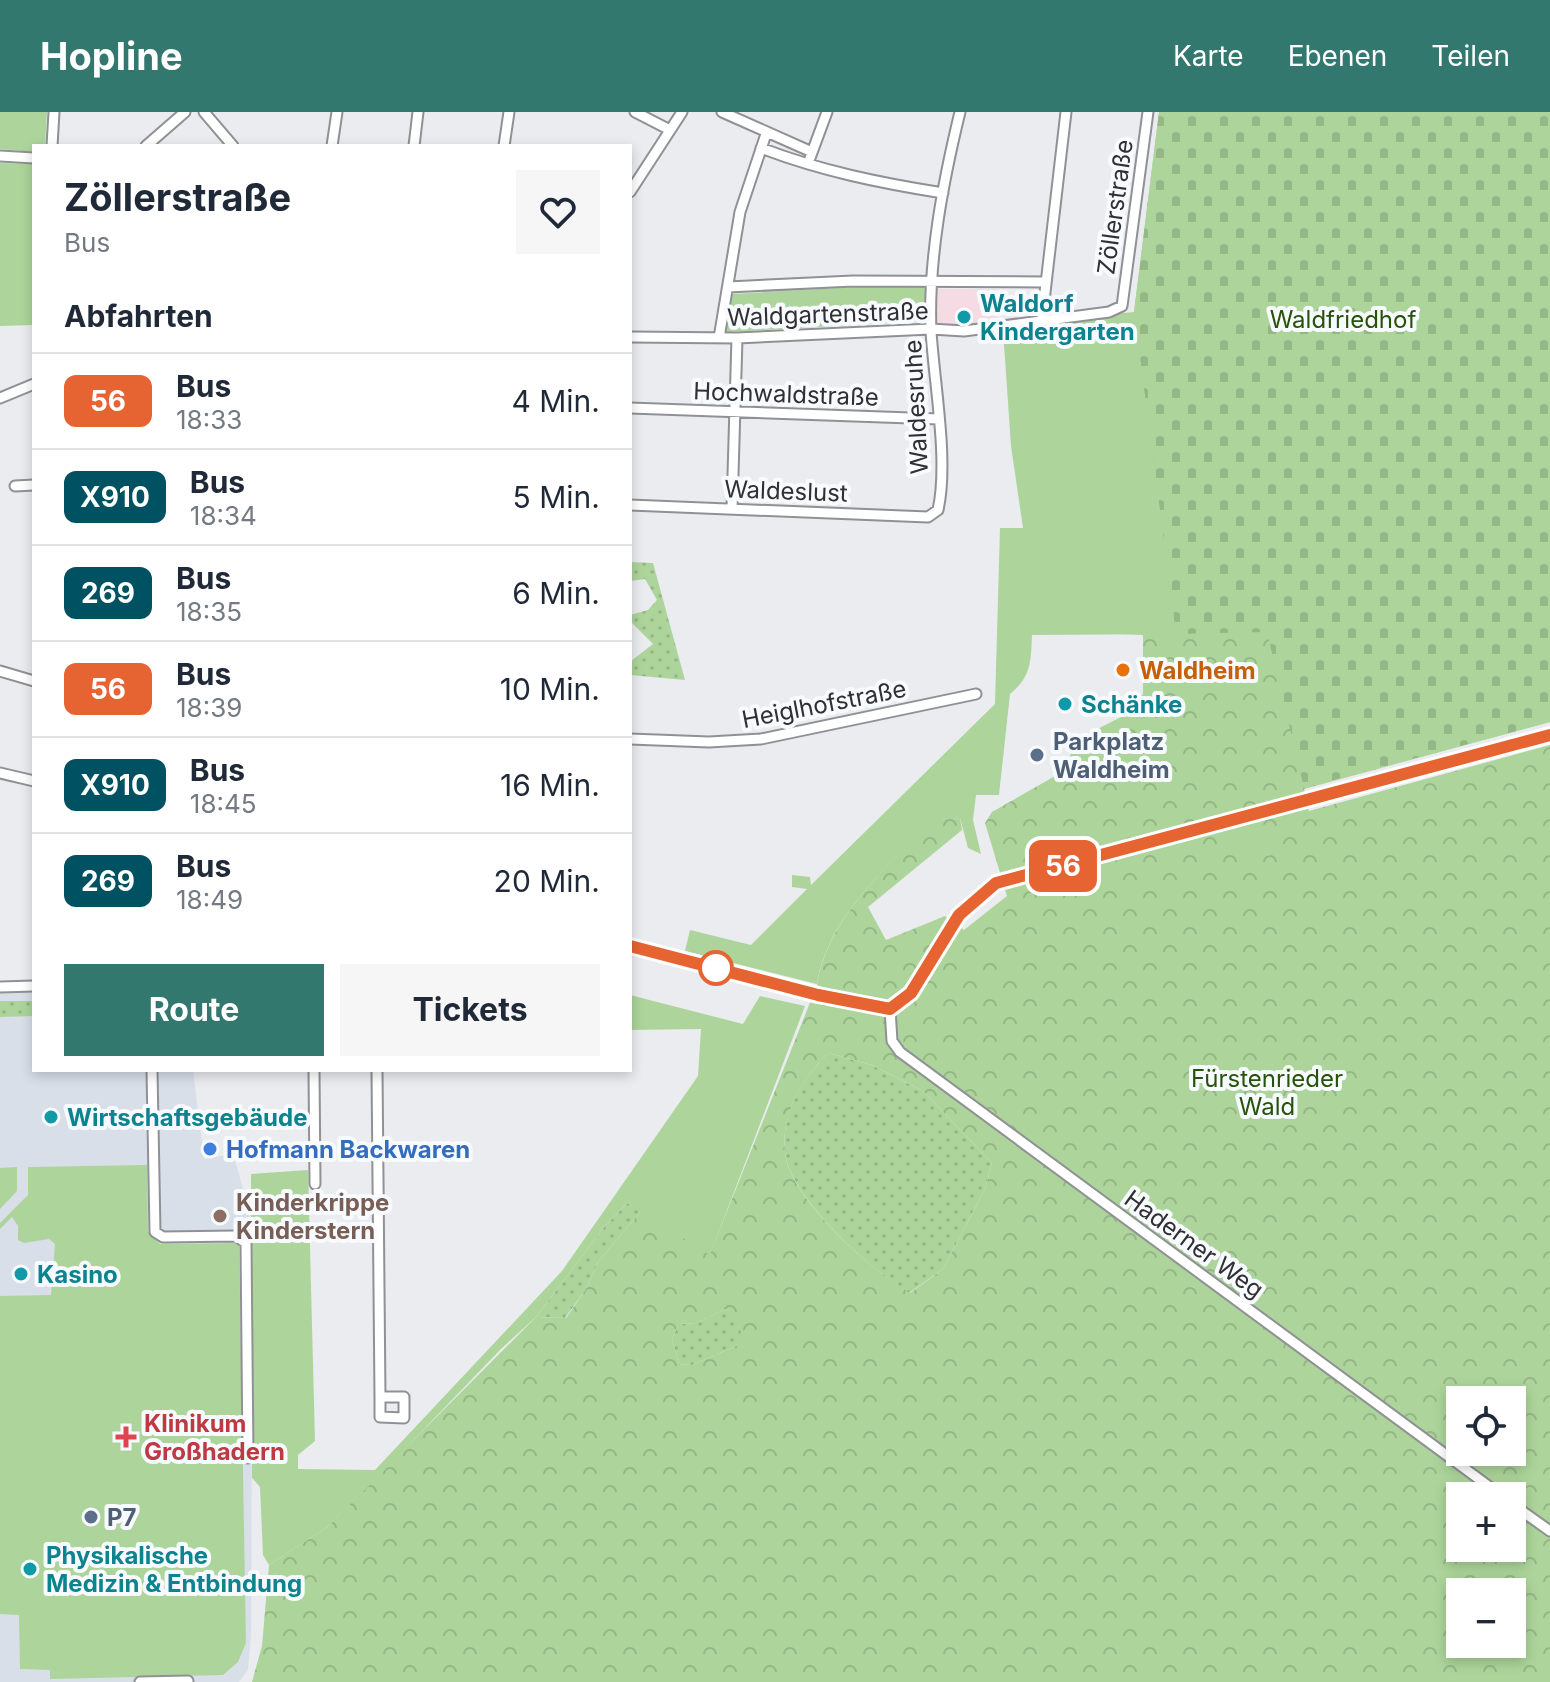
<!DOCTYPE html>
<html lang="de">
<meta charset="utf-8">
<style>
:root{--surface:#fff;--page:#f6f6f7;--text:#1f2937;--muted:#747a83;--line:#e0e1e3;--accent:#33786e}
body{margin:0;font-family:Inter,sans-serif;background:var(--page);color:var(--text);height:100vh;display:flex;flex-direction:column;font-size:30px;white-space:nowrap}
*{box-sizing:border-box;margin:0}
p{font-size:26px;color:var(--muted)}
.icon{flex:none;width:44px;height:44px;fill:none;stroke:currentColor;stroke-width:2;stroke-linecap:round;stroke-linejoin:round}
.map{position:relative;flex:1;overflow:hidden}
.drawer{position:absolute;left:32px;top:32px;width:600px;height:928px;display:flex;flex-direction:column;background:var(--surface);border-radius:0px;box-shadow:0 4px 12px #0003}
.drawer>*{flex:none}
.badge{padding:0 16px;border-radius:12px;font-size:28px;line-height:52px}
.tools{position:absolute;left:1446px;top:1274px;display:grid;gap:16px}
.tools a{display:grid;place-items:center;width:80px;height:80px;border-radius:0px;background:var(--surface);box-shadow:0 4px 12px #0003;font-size:40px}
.map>.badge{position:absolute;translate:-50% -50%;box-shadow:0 0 0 4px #fff}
h2{padding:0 32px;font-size:30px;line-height:72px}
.round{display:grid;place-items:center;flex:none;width:84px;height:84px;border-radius:0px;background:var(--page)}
.head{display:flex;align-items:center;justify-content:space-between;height:136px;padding:0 32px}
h1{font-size:38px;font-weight:700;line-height:60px}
.cta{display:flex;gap:16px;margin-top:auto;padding:16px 32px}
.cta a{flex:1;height:92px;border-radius:0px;background:var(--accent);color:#fff;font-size:32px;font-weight:700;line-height:92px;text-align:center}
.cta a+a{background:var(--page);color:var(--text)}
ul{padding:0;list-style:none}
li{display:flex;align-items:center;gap:24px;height:96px;padding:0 32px;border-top:2px solid var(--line)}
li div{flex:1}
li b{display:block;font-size:30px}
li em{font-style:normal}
li .badge{min-width:88px;font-weight:700;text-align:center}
header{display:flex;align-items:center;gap:48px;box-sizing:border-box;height:112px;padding:0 40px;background:var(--accent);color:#fff}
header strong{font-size:38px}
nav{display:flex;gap:44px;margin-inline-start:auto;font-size:28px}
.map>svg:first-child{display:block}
.built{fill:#d9dfe9}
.education{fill:#f4dbe4}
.grass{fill:url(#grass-dots)}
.forest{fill:url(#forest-crowns);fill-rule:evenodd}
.cemetery{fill:url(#cemetery-stones)}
.green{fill:#add59b}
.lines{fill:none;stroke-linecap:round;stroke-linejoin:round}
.minor-casing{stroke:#8f9194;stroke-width:13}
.minor{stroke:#fff;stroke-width:9}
.line-casing{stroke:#fff;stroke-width:18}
.line{stroke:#e66432;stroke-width:12}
.culture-dot{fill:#0f9aa8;stroke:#f7fafe;stroke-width:3}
.food-dot{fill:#e8710a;stroke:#f7fafe;stroke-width:3}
.service-dot{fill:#5c6f8a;stroke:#f7fafe;stroke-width:3}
.stop-dot{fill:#fff;stroke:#e66432;stroke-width:4}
.shop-dot{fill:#3f7fe0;stroke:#f7fafe;stroke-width:3}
.education-dot{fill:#8d6e63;stroke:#f7fafe;stroke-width:3}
.health-dot{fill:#e0444e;stroke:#f7fafe;stroke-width:3}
.labels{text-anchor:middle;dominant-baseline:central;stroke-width:8;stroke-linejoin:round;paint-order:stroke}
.street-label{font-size:24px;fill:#303032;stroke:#f7fafe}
.culture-label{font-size:24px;font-weight:bold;fill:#0d838f;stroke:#f7fafe;text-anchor:start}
.park-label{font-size:24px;fill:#27520a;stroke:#f7fafe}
.food-label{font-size:24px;font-weight:bold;fill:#c56008;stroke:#f7fafe;text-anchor:start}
.service-label{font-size:24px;font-weight:bold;fill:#4e5e75;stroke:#f7fafe;text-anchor:start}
.shop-label{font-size:24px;font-weight:bold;fill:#366cbe;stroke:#f7fafe;text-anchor:start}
.education-label{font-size:24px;font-weight:bold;fill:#785e54;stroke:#f7fafe;text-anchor:start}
.health-label{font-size:24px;font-weight:bold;fill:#be3a42;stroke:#f7fafe;text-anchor:start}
</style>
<header>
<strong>Hopline</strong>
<nav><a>Karte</a><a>Ebenen</a><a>Teilen</a></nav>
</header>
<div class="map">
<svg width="1550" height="1570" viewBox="0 0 1550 1570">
<defs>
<pattern id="grass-dots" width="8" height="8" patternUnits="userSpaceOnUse" patternTransform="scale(2)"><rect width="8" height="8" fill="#add59b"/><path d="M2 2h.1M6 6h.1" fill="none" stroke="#95b786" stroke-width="1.8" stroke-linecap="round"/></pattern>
<pattern id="forest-crowns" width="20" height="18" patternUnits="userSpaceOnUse" patternTransform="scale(2)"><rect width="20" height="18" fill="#add59b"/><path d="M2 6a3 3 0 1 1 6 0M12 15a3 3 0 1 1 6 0" fill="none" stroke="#95b786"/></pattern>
<pattern id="cemetery-stones" width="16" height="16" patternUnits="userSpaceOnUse" patternTransform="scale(2)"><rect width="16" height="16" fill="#add59b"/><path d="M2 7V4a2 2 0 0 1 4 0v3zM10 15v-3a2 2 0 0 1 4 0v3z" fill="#95b786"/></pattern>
</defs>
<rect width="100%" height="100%" fill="#eaecf0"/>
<path class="built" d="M34 877V958H193L204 1047 232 1042 237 1055 253 1114 251 1523 248 1558 239 1570H0V878Z"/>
<path class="education" d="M937 177H997V214L936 215Z"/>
<path class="grass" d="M630 450 653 451 685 568 630 563 631 549 653 532 630 509V503L648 498 657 488 645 467 630 469Z
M0 889H34V904L0 905Z
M828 941 872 953 923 979 992 1051 985 1077 943 1157 909 1181C872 1159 789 1085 785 1040 781 1000 802 968 828 941Z
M627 1091 641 1099 598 1150 586 1177 565 1206 536 1205 605 1114Z
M725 1197 738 1204 742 1220 736 1234 692 1253 679 1252 672 1228 678 1212 697 1211Z"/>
<path class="forest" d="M1159 0 1550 610 1304 677 1309 699 1550 633V1570H252L262 1534 269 1453 327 1415 536 1205 566 1206 586 1177 598 1150 641 1099 710 1142 817 873C828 805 886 757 931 708L960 706 962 718 868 795 886 828 945 804 964 818 1007 784 985 711 992 700 1069 656 1072 630 1123 604 1143 582V523L1121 522 1117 208 1134 200ZM828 941 872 953 923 979 992 1051 985 1077 943 1157 910 1181C872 1159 789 1086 785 1040 781 1001 802 968 828 941ZM725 1197 737 1205 741 1220 736 1234 692 1253 679 1252 672 1228 678 1212 697 1211ZM1460 1288H1512V1340H1460ZM1460 1384H1512V1436H1460ZM1460 1480H1512V1532H1460Z"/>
<path class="cemetery" d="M1159 0H1550V610L1304 676 1267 520 1176 522 1134 200Z"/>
<path class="green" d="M0 0H47L45 34H34V40L0 37Z
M0 51 34 52V213L0 214Z
M910 172 925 175V209L726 220 732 182Z
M1134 200 1176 522 1032 523C1031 550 1031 565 1010 582L999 683H976L973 708 981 742 968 736 960 706 931 709C886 757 828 805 817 872L685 839 690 818 751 833 807 777 792 775V763L810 765 811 773 995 592 1000 416H1023L1011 334 1003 218 1045 209Z
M1267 712 1275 742 1241 751 1235 720Z
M630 883 743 912 760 884 805 894 710 1143 627 1091 605 1114 536 1205 501 1237 377 1366 327 1415 269 1453 263 1443 260 1375 252 1366 251 1062 308 1058 315 1329 298 1343V1357L375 1358 562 1159 698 964 701 917 630 918Z
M147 1053 148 1120 160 1132 239 1131 246 1531 238 1550 223 1563 50 1567V1558L20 1557 19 1503 0 1502V1184L51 1183 55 1132 49 1127 24 1131 18 1128V1114L12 1105 0 1117V1111L28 1083V1055Z
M17 1055V1079L0 1097V1056Z"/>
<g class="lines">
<defs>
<path id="minor" d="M204 0 233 34
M635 0 670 18
M722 0 812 40
M52 34 54 0
M146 34 185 0
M332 34 337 0
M414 34 418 0
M504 34 509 0
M761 36C821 59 880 71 943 81
M0 44 34 46
M810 46 827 0
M630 80 682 0
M728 175 853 169 1045 170
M1042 206 1066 0
M630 225 737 226 931 217 964 219 1109 200 1122 194 1148 0
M719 226 740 100 766 22
M0 286 34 272
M630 296 939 307
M15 374 34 373
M630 393 928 405 938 398C949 349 934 270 931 219 928 148 943 70 960 0
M732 397 737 226
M0 559 34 569
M630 627 709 630 761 627 976 582
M0 661 34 669
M630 834 806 879 890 897 911 881 959 803 996 771 1550 623
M0 875 34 874
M890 897 892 929 900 940 1502 1384
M152 958 155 1120 163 1125 236 1124 246 1131 248 1346
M314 958 315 1072
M377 958 380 1285
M380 1285H404V1306L380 1305Z
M1512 1392 1550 1419
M140 1570 188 1569"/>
</defs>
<use href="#minor" class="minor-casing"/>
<use href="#minor" class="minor"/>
</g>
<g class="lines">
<defs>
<path id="line" d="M630 834 818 883 890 897 911 881 959 803 996 771 1550 623"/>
</defs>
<use href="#line" class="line-casing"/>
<use href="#line" class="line"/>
</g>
<g class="culture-dot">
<circle cx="964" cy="205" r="8"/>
<circle cx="1065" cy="592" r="8"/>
<circle cx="51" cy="1005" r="8"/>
<circle cx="21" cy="1162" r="8"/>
<circle cx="30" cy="1457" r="8"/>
</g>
<circle class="food-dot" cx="1123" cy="558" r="8"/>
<g class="service-dot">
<circle cx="1037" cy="643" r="8"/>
<circle cx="91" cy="1405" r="8"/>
</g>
<circle class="stop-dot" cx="716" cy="856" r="16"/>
<circle class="shop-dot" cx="210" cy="1037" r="8"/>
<circle class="education-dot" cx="220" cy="1104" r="8"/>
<path class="health-dot" d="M122 1313h8v8h8v8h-8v8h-8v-8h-8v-8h8z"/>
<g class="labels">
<g class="street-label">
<text transform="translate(1115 95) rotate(-82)">Zöllerstraße</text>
<text transform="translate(828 202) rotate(-2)">Waldgartenstraße</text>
<text transform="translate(786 282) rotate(2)">Hochwaldstraße</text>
<text transform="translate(916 295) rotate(-93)">Waldesruhe</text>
<text transform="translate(786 379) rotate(2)">Waldeslust</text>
<text transform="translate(824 592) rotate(-11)">Heiglhofstraße</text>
<text transform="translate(1194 1132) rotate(36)">Haderner Weg</text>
</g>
<g class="culture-label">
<text x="980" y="191">Waldorf<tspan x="980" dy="28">Kindergarten</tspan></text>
<text x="1081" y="592">Schänke</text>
<text x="67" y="1005">Wirtschaftsgebäude</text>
<text x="37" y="1162">Kasino</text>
<text x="46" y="1443">Physikalische<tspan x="46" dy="28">Medizin &amp; Entbindung</tspan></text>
</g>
<g class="park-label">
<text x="1343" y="207">Waldfriedhof</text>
<text x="1267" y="966">Fürstenrieder<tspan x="1267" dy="28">Wald</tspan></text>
</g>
<g class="food-label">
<text x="1139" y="558">Waldheim</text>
</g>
<g class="service-label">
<text x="1053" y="629">Parkplatz<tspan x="1053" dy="28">Waldheim</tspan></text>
<text x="107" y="1405">P7</text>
</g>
<g class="shop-label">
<text x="226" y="1037">Hofmann Backwaren</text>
</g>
<g class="education-label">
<text x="236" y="1090">Kinderkrippe<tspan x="236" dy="28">Kinderstern</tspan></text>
</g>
<g class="health-label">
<text x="144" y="1311">Klinikum<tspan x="144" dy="28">Großhadern</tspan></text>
</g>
</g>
</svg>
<div class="tools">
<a><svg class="icon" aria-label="locate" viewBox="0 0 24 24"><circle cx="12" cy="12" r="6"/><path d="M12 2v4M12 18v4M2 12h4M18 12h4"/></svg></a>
<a>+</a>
<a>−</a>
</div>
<b class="badge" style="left:1063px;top:754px;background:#e66432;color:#fff">56</b>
<section class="drawer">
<div class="head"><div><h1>Zöllerstraße</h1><p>Bus</p></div><a class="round"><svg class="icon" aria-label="heart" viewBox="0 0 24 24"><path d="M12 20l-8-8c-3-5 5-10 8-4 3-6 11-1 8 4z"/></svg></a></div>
<h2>Abfahrten</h2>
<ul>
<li><span class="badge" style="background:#e66432;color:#fff">56</span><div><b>Bus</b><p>18:33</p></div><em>4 Min.</em></li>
<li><span class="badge" style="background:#005262;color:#fff">X910</span><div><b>Bus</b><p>18:34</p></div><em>5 Min.</em></li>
<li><span class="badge" style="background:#005262;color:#fff">269</span><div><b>Bus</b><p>18:35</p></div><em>6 Min.</em></li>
<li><span class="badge" style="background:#e66432;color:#fff">56</span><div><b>Bus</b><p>18:39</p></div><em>10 Min.</em></li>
<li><span class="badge" style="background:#005262;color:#fff">X910</span><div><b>Bus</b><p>18:45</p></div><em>16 Min.</em></li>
<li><span class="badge" style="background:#005262;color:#fff">269</span><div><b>Bus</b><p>18:49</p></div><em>20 Min.</em></li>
</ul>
<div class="cta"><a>Route</a><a>Tickets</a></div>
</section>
</div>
